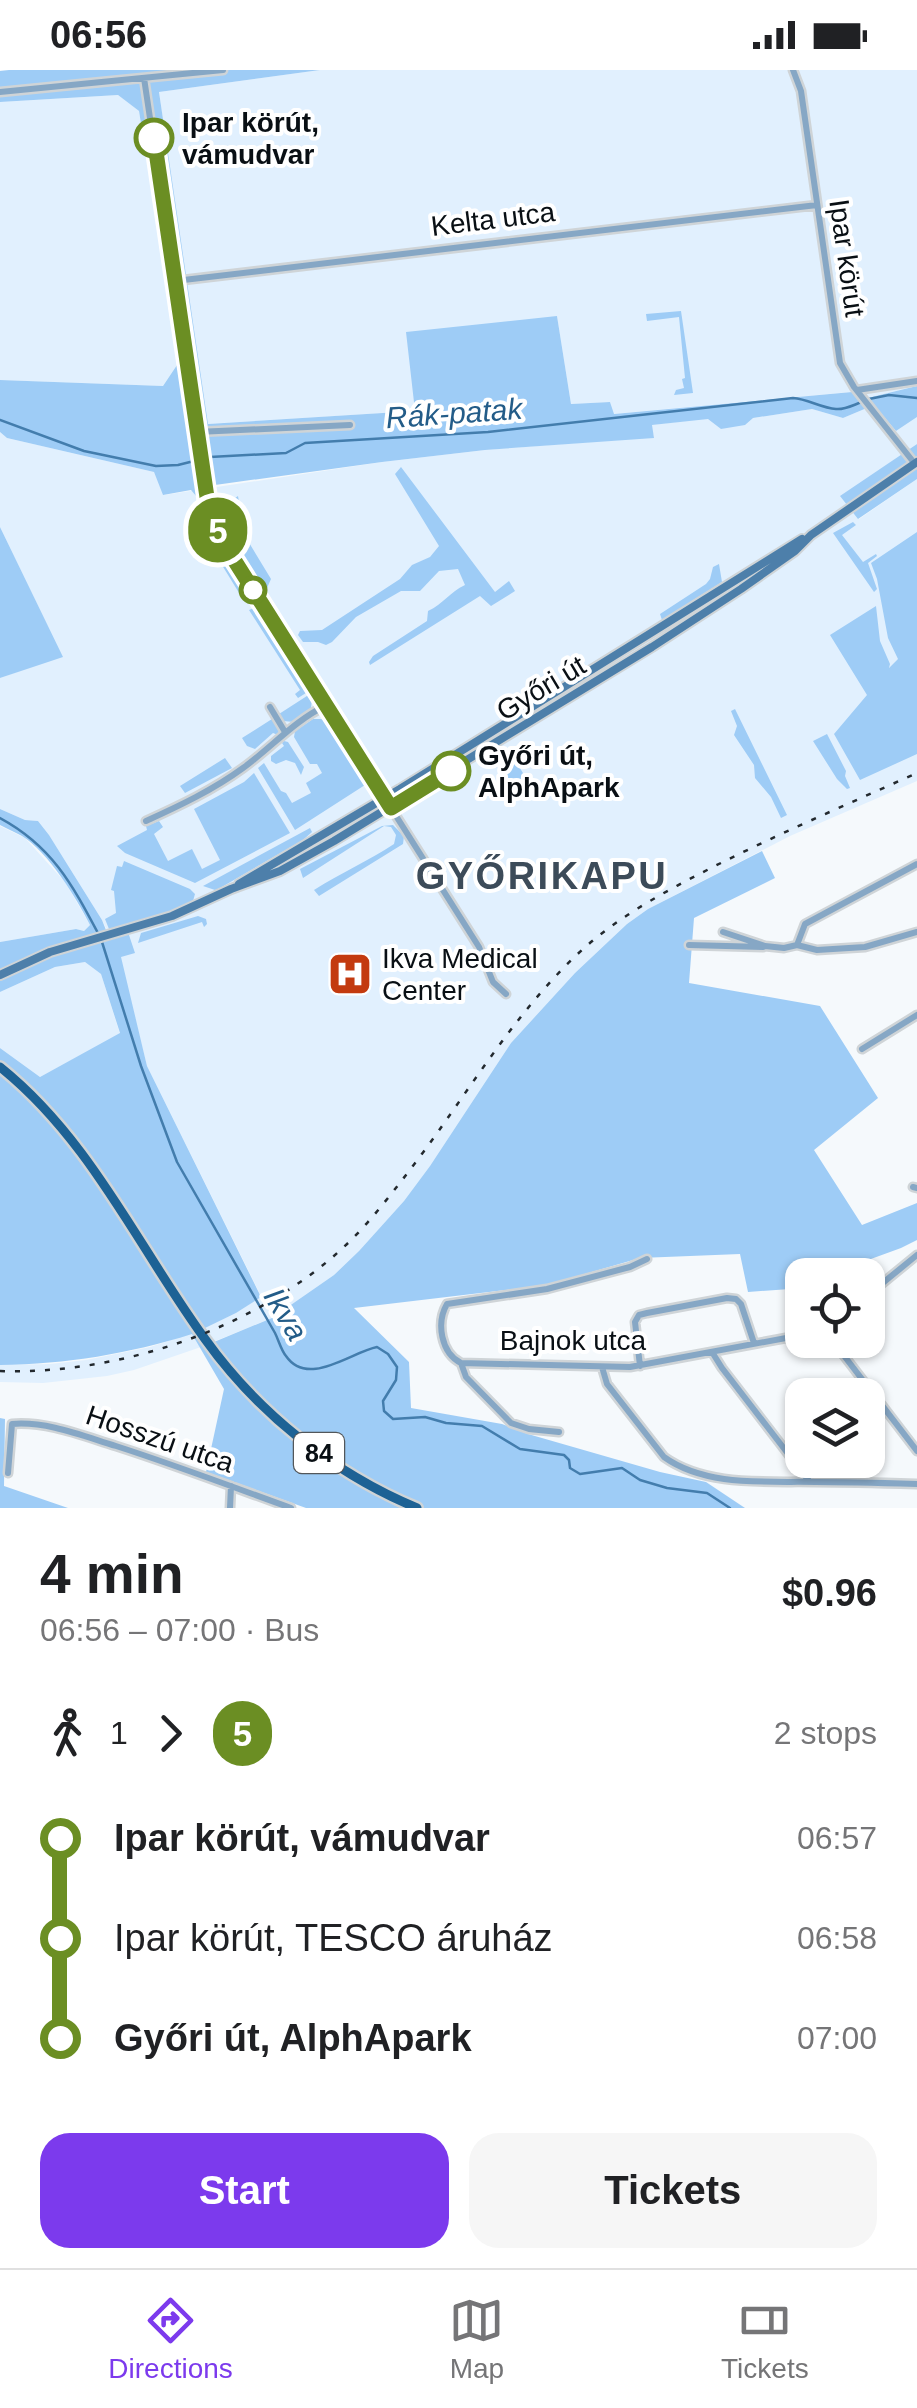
<!DOCTYPE html>
<meta charset="utf-8">
<style>
:root{--surface:#fff;--page:#f6f6f6;--text:#202124;--muted:#757577;--line:#e0e0e0;--accent:#7c3aed}
body{margin:0;font-family:Arial,sans-serif;background:var(--page);color:var(--text);height:100vh;display:flex;flex-direction:column;font-size:38px;white-space:nowrap}
*{box-sizing:border-box;margin:0}
p{font-size:32px;color:var(--muted)}
.icon{flex:none;width:55px;height:55px;fill:none;stroke:currentColor;stroke-width:2;stroke-linecap:round;stroke-linejoin:round}
.map{position:relative;height:1438px;overflow:hidden}
.side{display:flex;flex-direction:column;background:var(--surface);flex:1}
.side>*{flex:none}
.badge{padding:0 20px;border-radius:32px;font-size:35px;line-height:65px}
.tools{position:absolute;left:785px;top:1188px;display:grid;gap:20px}
.tools a{display:grid;place-items:center;width:100px;height:100px;border-radius:20px;background:var(--surface);box-shadow:0 2px 8px #0004;font-size:50px}
.map>.badge{position:absolute;translate:-50% -50%;box-shadow:0 0 0 5px #fff}
.legs{display:flex;align-items:center;gap:15px;height:110px;padding:0 40px;font-size:32px}
.legs p{margin-inline-start:auto}
.head{display:flex;align-items:center;justify-content:space-between;height:170px;padding:0 40px}
h1{font-size:55px;font-weight:600;line-height:75px}
.action{display:flex;gap:20px;margin-top:auto;padding:20px 40px}
.action a{flex:1;height:115px;border-radius:30px;background:var(--accent);color:#fff;font-size:40px;font-weight:600;line-height:115px;text-align:center}
.action a+a{background:var(--page);color:var(--text)}
ul{padding:0 40px;list-style:none}
li{display:flex;align-items:center;gap:35px;height:100px;font-size:38px}
li i{display:grid;place-items:center;width:15px;height:100%;margin:0 12px;background:currentColor}
li i::after{content:'';width:25px;height:25px;margin:-12px;border:8px solid;border-radius:50%;background:var(--surface)}
li p{margin-inline-start:auto}
li:first-child i{background:linear-gradient(#0000 50%,currentColor 0)}
li:last-child i{background:linear-gradient(currentColor 50%,#0000 0)}
.status{display:flex;justify-content:space-between;align-items:center;height:70px;padding:0 50px;background:var(--surface);direction:ltr}
.status svg{height:28px;fill:currentColor}
.tabs{display:flex;justify-content:space-around;align-items:center;height:140px;border-top:2px solid var(--line);background:var(--surface);font-size:28px;color:var(--muted)}
.tabs a{display:grid;justify-items:center;gap:5px}
.tabs .selected{color:var(--accent)}
.map>svg:first-child{display:block}
.built{fill:#e1f0fe}
.green{fill:#9eccf6}
.lines{fill:none;stroke-linecap:round;stroke-linejoin:round}
.stream{stroke:#437dad;stroke-width:2.5}
.street-casing{stroke:#cfd4d7;stroke-width:11}
.secondary-casing{stroke:#cfd4d7;stroke-width:12}
.primary-casing{stroke:#cfd4d7;stroke-width:14}
.street{stroke:#86a7c5;stroke-width:6}
.secondary{stroke:#4d7faa;stroke-width:8}
.primary{stroke:#1d6295;stroke-width:9}
.rail{stroke:#23292e;stroke-width:2.5;stroke-dasharray:5 10;stroke-linecap:butt}
.line-1-casing{stroke:#fff;stroke-width:22}
.line-1{stroke:#6b8e23;stroke-width:15}
.stop-1-dot{fill:#fff;stroke:#6b8e23;stroke-width:5}
.labels{text-anchor:middle;dominant-baseline:central;stroke-width:8;stroke-linejoin:round;paint-order:stroke}
.shield{fill:#fff;stroke:#53575a;stroke-width:2.5}
.shield-label{font-size:25px;font-weight:bold;fill:#090f14}
.stop-label{font-size:28px;font-weight:bold;fill:#090f14;stroke:#fff;text-anchor:start}
.street-label{font-size:28px;fill:#090f14;stroke:#fff}
.poi-label{font-size:28px;fill:#090f14;stroke:#fff;text-anchor:start}
.water-label{font-size:30px;font-style:italic;fill:#235c88;stroke:#fff}
.district-label{font-size:38px;font-weight:bold;letter-spacing:2.5px;fill:#3c4b59;stroke:#fff}
</style>
<div class="status"><b>06:56</b><svg viewBox="0 0 49 12"><path d="M0 12V9h3v3zM5 12V6h3v6zM10 12V3h3v9zM15 12V0h3v12zM26 1h20v11H26zM47 4h2v5h-2z"/></svg></div>
<div class="map">
<svg width="917" height="1438" viewBox="0 0 917 1438">
<rect width="100%" height="100%" fill="#f5f9fc"/>
<path class="built" d="M320 0H917V316L858 330 851 322 613 344 610 332 571 334 557 246 416 341 207 354 159 22Z
M118 25 139 41 179 292 163 316 0 310V32Z
M874 335 896 361 917 347V374L841 426 859 449 917 409V711L790 766 648 839 627 854 575 903 511 973 430 1096 404 1131 359 1181 334 1205 272 1248 213 1272 204 1258 236 1243 261 1226 147 996 120 887 102 850 49 765 38 751 25 750 0 739V608L62 586 0 457V362L7 368 154 402 164 425 382 392 485 380 654 367 651 355 709 348 721 359 753 348 812 339 843 348Z
M0 756 25 768 65 812 90 855 84 861 76 859 0 872Z
M85 892 101 904 120 964 40 1007 0 978V922L55 897Z
M192 1263 201 1277 134 1300 107 1306 43 1313 0 1312V1295L50 1294 86 1290 150 1277Z"/>
<path class="green" d="M9 0H320L159 22 208 354 415 341 406 262 557 246 571 334 610 332 614 344 852 322 859 330 917 316V347L896 361 874 335 843 348 812 339 753 348 745 355 721 359 708 349 652 355 654 368 485 380 382 392 215 415 203 418 206 430 202 433 191 420 163 425 154 402 7 368 0 362V310L163 316 179 292 139 41 118 25 0 32V1Z
M681 241 693 323 674 325 676 320 684 318 682 309 685 308 679 247 647 251 646 244Z
M917 374V409L858 449 840 426Z
M401 397 495 522 509 511 515 521 491 536 480 526 370 595 369 592 373 586 427 551 428 541C443 534 450 522 465 515L458 499 439 501 420 521H401L356 547 332 572 326 575 318 572H303L298 565 300 561 322 560 400 509 412 495 430 487 439 476 395 404Z
M238 426 245 466 271 509 267 518 263 520 232 471 218 440Z
M198 439C217 454 226 483 235 505 238 512 245 519 248 527L244 531 195 451Z
M853 452 856 455 842 465 863 492 876 484 877 486 868 493 877 519 874 522 833 463Z
M0 457 63 587 0 608Z
M917 462V684L860 710 834 664 867 625 830 565 876 536 880 571 890 594 889 598 898 589 888 568 877 509 871 493Z
M719 494 722 512 662 550 660 544 706 514 710 509 713 497Z
M258 536 290 586 306 623 298 628 295 624 300 620 249 540Z
M310 624 312 629 311 638 294 652 283 651 279 644Z
M735 639 787 745 781 748 771 727 755 708 754 695 734 665 737 656 731 641Z
M272 649 279 660 278 665 273 663 255 679 247 676 242 668Z
M313 649H321L328 652 365 715 295 760 258 698 264 693 281 721 286 723 292 733 311 723 306 713 322 703 317 694H310L294 667 295 661Z
M827 664 846 701 845 706 850 718 847 719 837 709 813 671Z
M284 671 288 672 304 697 301 705 295 693 286 690 276 694 271 691V686L284 676 282 673Z
M509 680 526 708 519 712 522 717 510 723 505 721 509 717 495 695 491 697 488 692Z
M225 688 232 698 185 723 180 716Z
M254 703 290 763 195 813 125 783 117 776 147 760 146 756 159 751 163 757 154 764 168 791 192 779 202 799 220 790 194 739 244 712Z
M0 739 25 750 38 751 49 765 102 850 106 860 109 859 105 849 116 843 114 821 111 820 117 796 122 797 124 791 190 819 195 824 193 831 150 850 126 856 135 883 121 887 147 996 261 1227 236 1243 205 1258 214 1272 272 1248 334 1205 359 1181 404 1131 430 1096 511 973 575 903 627 854 648 839 762 781 775 808 694 848 689 913 820 936 878 1028 814 1080 862 1155 917 1133V1170L901 1178 827 1205H802V1214L790 1219 748 1222 740 1184 640 1188 547 1215 354 1238 409 1292 411 1338 502 1354 528 1364 660 1402 706 1412 745 1438H306L206 1402 224 1319 192 1264C128 1284 67 1294 0 1295V978L40 1007 120 963 101 904 85 892 55 897 0 922V872L76 859 84 861 90 855C76 827 48 782 22 766 15 762 7 759 0 755Z
M393 755 404 766 403 774 319 826 314 820C341 803 368 791 394 774L396 765 391 757 384 756 303 808 300 799 382 756Z
M310 758 312 762 303 770 220 818 215 820 203 816Z
M198 846 206 849 207 854 204 857 202 852 138 873 141 863Z
M0 1348 5 1349 4 1416 68 1438H0Z"/>
<g class="lines">
<path class="stream" d="M869 329 889 325 917 328
M0 350 84 381 156 396 178 395 210 387 286 383 305 373 488 362 793 328C808 329 821 338 836 339 845 340 853 335 862 332
M0 748C52 776 72 814 99 865
M102 872 141 996 177 1092 275 1263C279 1271 281 1280 286 1286 308 1318 351 1282 377 1277L388 1284 397 1297 396 1310 383 1331 384 1341 393 1349 425 1347 446 1353 482 1356 520 1379 564 1385 569 1390 570 1398 580 1404 622 1398 640 1410 667 1418 707 1423 730 1438"/>
<defs>
<path id="street" d="M793 0 801 21 840 293 854 317 915 394
M144 8 203 403C212 458 232 485 260 531L479 877 493 912 506 924
M0 22 223 0
M175 211 817 135
M857 320 917 311
M197 362 350 355
M270 637 285 662
M146 751C179 736 213 720 243 698 271 678 294 651 325 636
M723 862 765 876 784 878 797 875 817 880 865 877 917 862
M689 875 763 877
M797 875 805 854 917 794
M862 979 917 945
M913 1117 917 1118
M868 1225 917 1185
M832 1270 917 1381
M712 1282 722 1298 809 1411
M461 1293C441 1283 436 1253 447 1234L547 1219 630 1197 647 1189
M640 1296 635 1252 639 1245 647 1243 727 1228 736 1229 741 1234 754 1273
M602 1297 607 1314 664 1387C706 1417 766 1411 816 1412 849 1412 883 1413 917 1414
M559 1362 529 1359 511 1353 466 1307 461 1293 630 1297 802 1265
M8 1403 12 1354C47 1351 83 1366 116 1376 175 1395 233 1417 291 1438
M230 1438 231 1416"/>
<path id="secondary" d="M239 814 400 719 802 469
M0 905 50 882 172 846 231 819 280 801 334 771 652 577 741 519 795 481 811 465 917 392"/>
<path id="primary" d="M0 997C91 1070 138 1177 205 1269 258 1343 333 1403 417 1438"/>
</defs>
<use href="#street" class="street-casing"/>
<use href="#secondary" class="secondary-casing"/>
<use href="#primary" class="primary-casing"/>
<use href="#street" class="street"/>
<use href="#secondary" class="secondary"/>
<use href="#primary" class="primary"/>
<path class="rail" d="M0 1301C120 1305 259 1258 347 1174 369 1153 388 1128 406 1105 465 1029 512 944 583 879 621 845 666 821 711 798 778 764 848 734 917 703"/>
</g>
<g class="lines">
<defs>
<path id="line-1" d="M154 68 208 434 226 477 391 738 451 701"/>
</defs>
<use href="#line-1" class="line-1-casing"/>
<use href="#line-1" class="line-1"/>
</g>
<defs>
<symbol id="hospital-square" viewBox="-11 -11 22 22"><rect x="-9" y="-9" width="18" height="18" rx="4" fill="#c33a0f" stroke="#fff"/><path d="M-5-5h3v3.5h4V-5h3V5h-3V1.5h-4V5h-3Z" fill="#fff"/></symbol>
</defs>
<g fill-rule="evenodd">
<use href="#hospital-square" x="325" y="879" width="50" height="50"/>
</g>
<g class="stop-1-dot">
<circle cx="154" cy="68" r="18"/>
<circle cx="253" cy="520" r="12"/>
<circle cx="451" cy="701" r="18"/>
</g>
<g class="labels">
<rect class="shield" x="294" y="1363" width="50" height="40" rx="8"/>
<g class="shield-label">
<text x="319" y="1383">84</text>
</g>
<g class="stop-label">
<text x="182" y="52">Ipar körút,<tspan x="182" dy="32">vámudvar</tspan></text>
<text x="478" y="685">Győri út,<tspan x="478" dy="32">AlphApark</tspan></text>
</g>
<g class="street-label">
<text transform="translate(493 149) rotate(-7)">Kelta utca</text>
<text transform="translate(847 188) rotate(82)">Ipar körút</text>
<text transform="translate(541 618) rotate(-31)">Győri út</text>
<text x="573" y="1270">Bajnok utca</text>
<text transform="translate(160 1369) rotate(19)">Hosszú utca</text>
</g>
<g class="poi-label">
<text x="382" y="888">Ikva Medical<tspan x="382" dy="32">Center</tspan></text>
</g>
<g class="water-label">
<text transform="translate(454 343) rotate(-4)">Rák-patak</text>
<text transform="translate(286 1244) rotate(59)">Ikva</text>
</g>
<g class="district-label">
<text x="542" y="806">GYŐRIKAPU</text>
</g>
</g>
</svg>
<div class="tools">
<a><svg class="icon" aria-label="locate" viewBox="0 0 24 24"><circle cx="12" cy="12" r="6"/><path d="M12 2v4M12 18v4M2 12h4M18 12h4"/></svg></a>
<a><svg class="icon" aria-label="layers" viewBox="0 0 24 24"><path d="M12 4l9 5-9 5-9-5zM3 14l9 5 9-5"/></svg></a>
</div>
<b class="badge" style="left:218px;top:460px;background:#6b8e23;color:#fff">5</b>
</div>
<section class="side">
<div class="head"><div><h1>4 min</h1><p>06:56 – 07:00 · Bus</p></div><b>$0.96</b></div>
<div class="legs"><svg class="icon" aria-label="walk" viewBox="0 0 24 24"><circle cx="13" cy="4" r="2"/><path d="M13 8l-2 6 4 7M11 14l-3 7M7 12l3-4h3l4 4"/></svg>1<svg class="icon" aria-label="forward" viewBox="0 0 24 24"><path d="M9 5l7 7-7 7"/></svg><b class="badge" style="background:#6b8e23;color:#fff">5</b><p>2 stops</p></div>
<ul>
<li><i style="color:#6b8e23"></i><b>Ipar körút, vámudvar</b><p>06:57</p></li>
<li><i style="color:#6b8e23"></i><span>Ipar körút, TESCO áruház</span><p>06:58</p></li>
<li><i style="color:#6b8e23"></i><b>Győri út, AlphApark</b><p>07:00</p></li>
</ul>
<div class="action"><a>Start</a><a>Tickets</a></div>
</section>
<nav class="tabs">
<a class="selected"><svg class="icon" aria-label="directions" viewBox="0 0 24 24"><path d="M12 3l9 9-9 9-9-9zM9 14v-3h6M13 9l2 2-2 2"/></svg>Directions</a>
<a><svg class="icon" aria-label="map" viewBox="0 0 24 24"><path d="M3 6l6-2 6 2 6-2v14l-6 2-6-2-6 2zM9 4v14M15 6v14"/></svg>Map</a>
<a><svg class="icon" aria-label="tickets" viewBox="0 0 24 24"><path d="M3 7h18v10H3zM15 7v10"/></svg>Tickets</a>
</nav>
